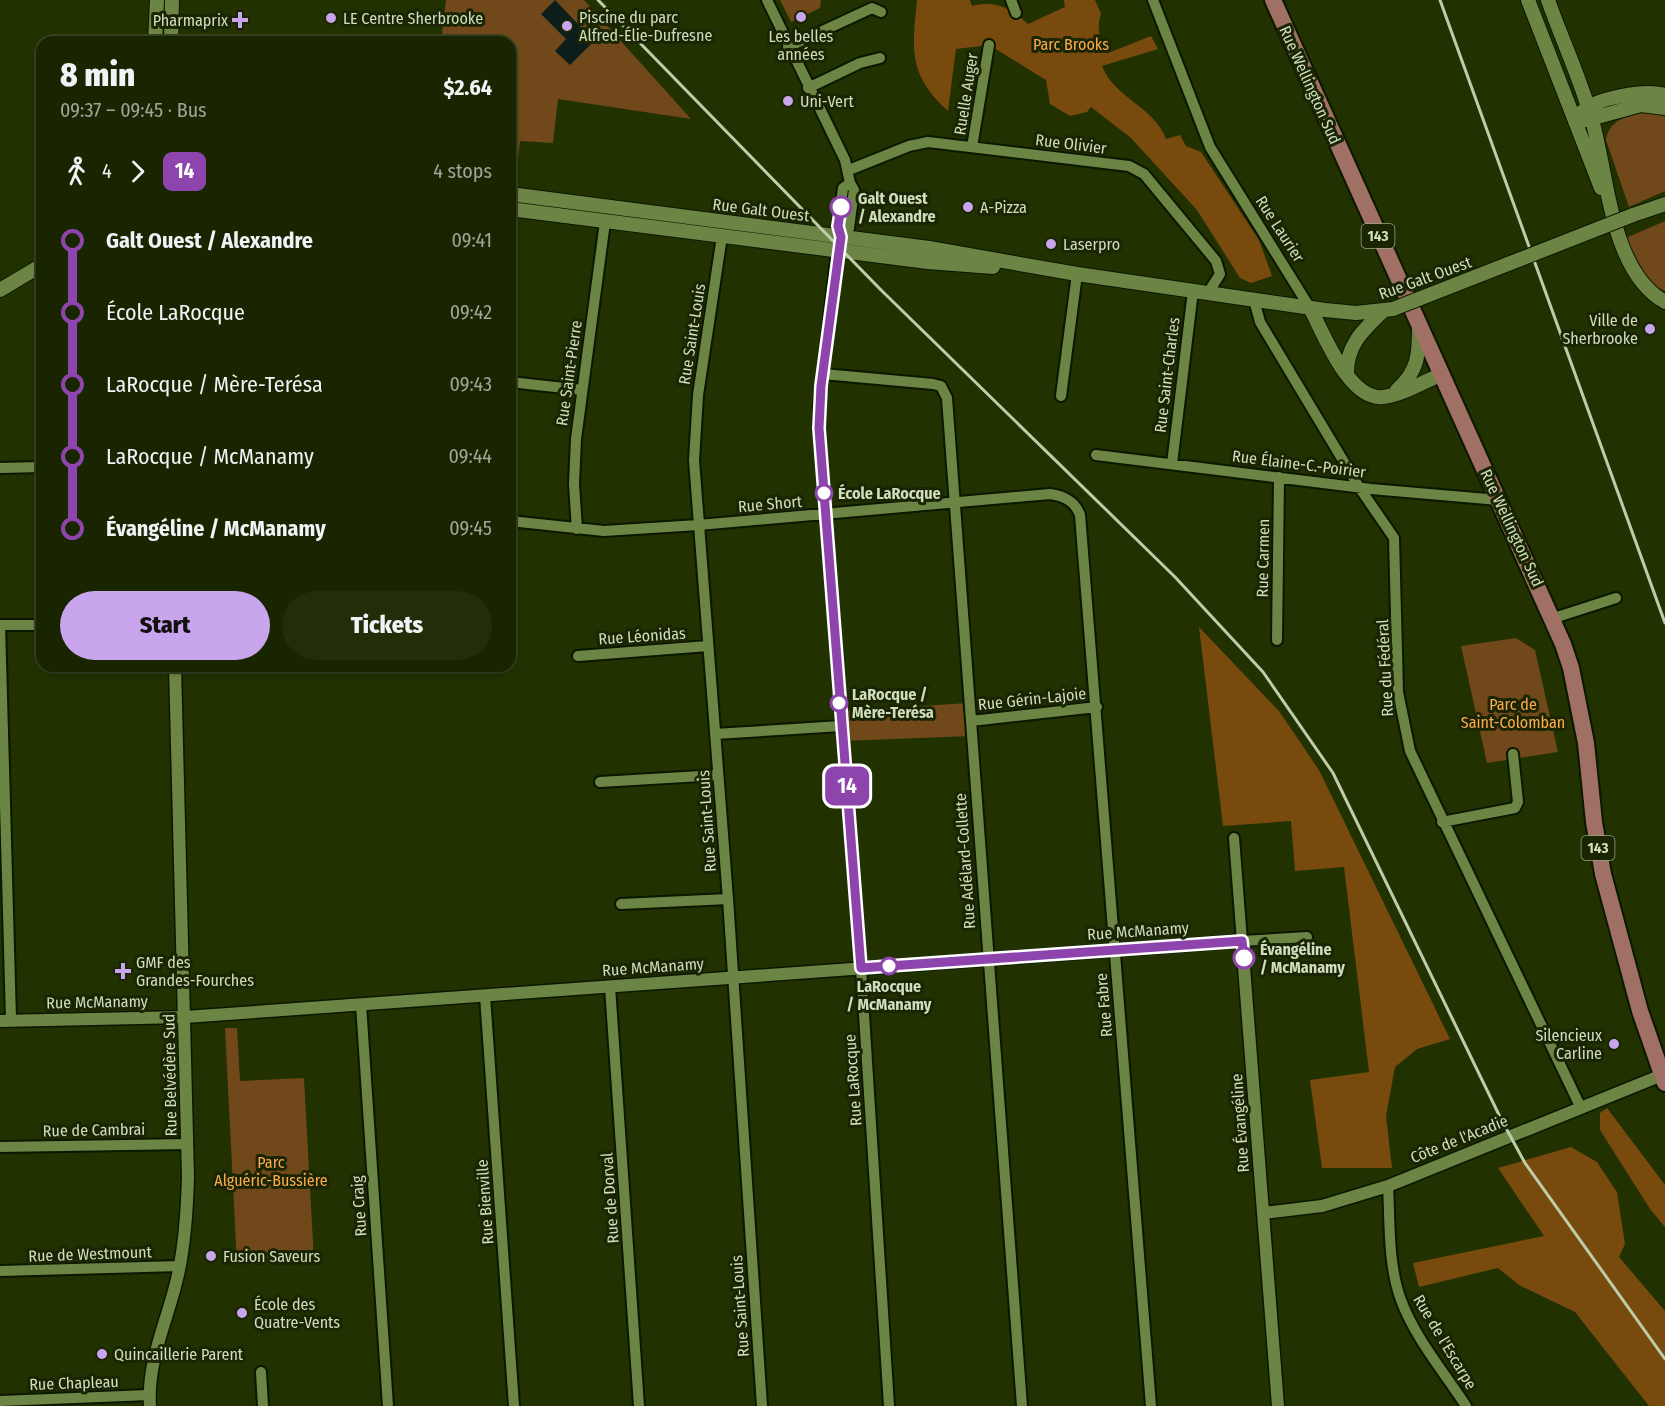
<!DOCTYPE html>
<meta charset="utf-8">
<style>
:root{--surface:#192500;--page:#222d0a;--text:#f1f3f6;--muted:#9fa599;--line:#374222;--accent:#c9a5ee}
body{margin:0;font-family:"Fira Sans Condensed",sans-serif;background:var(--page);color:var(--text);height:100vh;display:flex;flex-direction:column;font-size:22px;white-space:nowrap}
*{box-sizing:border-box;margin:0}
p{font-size:20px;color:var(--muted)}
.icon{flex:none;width:33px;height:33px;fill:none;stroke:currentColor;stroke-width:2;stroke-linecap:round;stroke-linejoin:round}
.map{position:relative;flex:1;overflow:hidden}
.sheet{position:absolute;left:36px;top:36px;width:480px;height:636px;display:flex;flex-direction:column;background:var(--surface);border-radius:18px;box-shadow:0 2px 4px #0004,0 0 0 2px var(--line)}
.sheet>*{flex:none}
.badge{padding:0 12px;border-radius:9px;font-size:21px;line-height:39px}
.map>.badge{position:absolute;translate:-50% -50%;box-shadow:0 0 0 3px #fff}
.legs{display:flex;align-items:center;gap:9px;height:66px;padding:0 24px;font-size:20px}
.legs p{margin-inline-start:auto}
.summary{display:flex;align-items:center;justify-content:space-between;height:102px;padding:0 24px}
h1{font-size:33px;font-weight:800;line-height:45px}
.cta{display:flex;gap:12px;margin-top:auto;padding:12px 24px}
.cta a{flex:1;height:69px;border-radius:36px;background:var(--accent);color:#111;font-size:24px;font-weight:800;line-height:69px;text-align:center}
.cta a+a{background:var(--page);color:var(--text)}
ul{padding:0 24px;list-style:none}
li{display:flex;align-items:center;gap:21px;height:72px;font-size:22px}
li i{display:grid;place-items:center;width:9px;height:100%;margin:0 8px;background:currentColor}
li i::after{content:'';width:15px;height:15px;margin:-8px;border:4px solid;border-radius:50%;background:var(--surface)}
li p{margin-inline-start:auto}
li:first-child i{background:linear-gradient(#0000 50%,currentColor 0)}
li:last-child i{background:linear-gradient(currentColor 50%,#0000 0)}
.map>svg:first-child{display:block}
.green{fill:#704819}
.forest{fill:#784a0e}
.water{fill:#0c1d1b}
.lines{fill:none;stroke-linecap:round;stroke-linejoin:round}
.minor-casing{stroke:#0c1700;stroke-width:14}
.tertiary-casing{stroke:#0c1700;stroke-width:15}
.secondary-casing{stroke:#0c1700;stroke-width:16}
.primary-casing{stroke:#0c1700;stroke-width:20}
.minor{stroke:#6c8545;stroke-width:10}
.tertiary{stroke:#6c8545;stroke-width:12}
.secondary{stroke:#6c8545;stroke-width:14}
.primary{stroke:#a07064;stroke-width:16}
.rail{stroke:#becca9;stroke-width:3}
.secondary-bridge-casing{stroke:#0c1700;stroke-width:16;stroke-linecap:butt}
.secondary-bridge{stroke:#6c8545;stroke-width:14}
.line-1-casing{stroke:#fff;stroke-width:14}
.line-1{stroke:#8e44ad;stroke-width:9}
.poi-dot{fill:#c9a5ee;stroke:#1a2504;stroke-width:2}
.stop-1-dot{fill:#fff;stroke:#8e44ad;stroke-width:3}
.labels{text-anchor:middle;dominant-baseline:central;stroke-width:6;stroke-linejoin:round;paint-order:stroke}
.shield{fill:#1a2504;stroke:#99a686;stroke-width:1.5}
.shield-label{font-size:15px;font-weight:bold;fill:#d0debd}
.poi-label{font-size:16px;fill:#d0debd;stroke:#1a2504;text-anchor:start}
.park-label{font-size:16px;fill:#ffab4b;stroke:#1a2504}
.street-label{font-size:16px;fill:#d0debd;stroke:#1a2504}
.stop-label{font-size:16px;font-weight:bold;fill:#d0debd;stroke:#1a2504;text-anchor:start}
</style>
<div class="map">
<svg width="1665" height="1406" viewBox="0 0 1665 1406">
<rect width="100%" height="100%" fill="#213100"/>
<path class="green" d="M446 0H584L691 119 558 99 553 143 520 141 515 183 510 182V42H441Z
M780 0H821L820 8 791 22Z
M1651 111 1665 115V191L1629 207 1606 140C1609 118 1632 114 1651 111Z
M1665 221V291C1643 282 1634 260 1626 238Z
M1516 638 1535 650 1558 752 1487 763 1461 646Z
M969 703 971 736 843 741 839 711Z
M225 1028H237L240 1081 304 1078 314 1261 237 1265Z"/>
<path class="forest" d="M917 0H970L972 6C996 0 1010 8 1028 24L1065 7 1064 0H1095L1101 14C1096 28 1100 41 1108 53L1151 36 1158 49 1102 66C1114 98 1154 106 1166 139L1180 135 1186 146 1201 152 1259 240 1272 276 1251 283 1240 278 1197 210 1131 138 1091 107 1087 112 1070 116 1050 104 1046 80 989 45 956 49 948 111C908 74 912 50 917 0Z
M1199 627 1279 711 1319 770 1450 1039 1417 1049 1395 1067 1386 1116 1392 1168H1322L1310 1080 1369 1072 1344 867 1295 871 1291 821 1223 826Z
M1607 1108 1665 1185V1227L1650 1209 1600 1130V1113Z
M1571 1147 1597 1162 1617 1192 1625 1244 1619 1257 1665 1311V1406H1649L1575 1312 1519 1285 1498 1268 1419 1287 1413 1263 1544 1236 1498 1168Z"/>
<path class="water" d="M555 0 594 41 570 65 555 51 566 39 541 14Z"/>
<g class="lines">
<defs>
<path id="minor" d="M767 0 845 160 850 183 854 190 849 228 841 237 837 251 819 405V428L861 968 889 1406
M1011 0 1016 13
M1153 0 1210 147 1310 308
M788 47 872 8 881 12
M808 88 860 63 880 58
M972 147 989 45
M849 170 909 146 928 142 1129 166 1144 174 1216 261 1220 274 1208 293
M722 236 698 395 694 460 728 899 762 1406
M841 237 838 226 843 188 850 183
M1254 300 1260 322 1359 487 1394 538 1398 692 1410 751 1580 1106
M823 374 933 384 941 386 947 398 1022 1406
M510 382 582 390
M1061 396 1077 274
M1096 455 1371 489 1499 500
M1172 464 1193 291
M0 468 42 467
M510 521 604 531 698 525 1050 494C1064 496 1075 501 1080 515L1151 1406
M577 529 574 484 576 439 605 222
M1554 618 1616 598
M0 625 11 1020
M0 625H42
M1277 640 1279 477
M578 656 708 646
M971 721 1097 707
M715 734 841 726
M600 782 718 775
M1442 822 1515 808 1518 802 1513 754
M1234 838 1242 941 1307 937
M621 904 728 899
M610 987 639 1406
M485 996 514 1406
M361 1005 388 1406
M0 1147 188 1144
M1388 1186C1390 1223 1388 1265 1401 1300 1415 1338 1444 1372 1466 1406
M0 1271 180 1266
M261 1372 263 1406
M0 1401 149 1395"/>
<path id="tertiary" d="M0 1021 185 1017 1242 941 1278 1406
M1263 1213 1322 1206 1388 1186 1662 1075
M150 1406C147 1361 167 1322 177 1279 185 1246 187 1212 188 1177L175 666"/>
<path id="secondary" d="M1528 0 1601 188
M1548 0C1562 40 1581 80 1592 120 1608 175 1610 271 1665 302
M155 42 157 0
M171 42 172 0
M1582 112C1595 98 1646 89 1665 95
M1586 120 1641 105 1665 108
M510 194 929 248 1077 274 1325 310 1356 313 1393 309
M510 209 928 262 993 267
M1633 215 1665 204
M0 290 42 265
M1310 308C1324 334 1349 401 1383 397 1402 395 1423 382 1440 375
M1347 375C1346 346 1362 331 1382 312
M1397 390C1418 371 1419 355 1419 328"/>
<path id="primary" d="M1273 0 1563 644 1571 668 1586 743 1594 822 1603 874 1640 1011 1665 1083"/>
</defs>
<use href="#minor" class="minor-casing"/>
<use href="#tertiary" class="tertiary-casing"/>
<use href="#secondary" class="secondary-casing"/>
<use href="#primary" class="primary-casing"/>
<use href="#minor" class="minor"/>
<use href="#tertiary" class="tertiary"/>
<use href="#secondary" class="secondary"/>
<use href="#primary" class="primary"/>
<path class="rail" d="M598 0 881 290 1175 577 1263 672 1333 773 1501 1119 1525 1163 1665 1359
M1440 0 1665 623"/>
<defs>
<path id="secondary-bridge" d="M1393 309 1633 215"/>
</defs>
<use href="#secondary-bridge" class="secondary-bridge-casing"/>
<use href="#secondary-bridge" class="secondary-bridge"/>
</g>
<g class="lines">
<defs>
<path id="line-1" d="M841 207 838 226 841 237 821 386 819 428 861 968 1242 941 1244 958"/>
</defs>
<use href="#line-1" class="line-1-casing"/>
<use href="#line-1" class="line-1"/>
</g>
<g class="poi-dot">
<circle cx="801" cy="17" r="6"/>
<circle cx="331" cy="18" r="6"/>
<path d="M237 11h6v6h6v6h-6v6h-6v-6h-6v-6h6z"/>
<circle cx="567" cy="26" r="6"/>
<circle cx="788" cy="101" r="6"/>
<circle cx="968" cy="207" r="6"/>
<circle cx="1051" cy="244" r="6"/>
<circle cx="1650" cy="329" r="6"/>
<path d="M120 962h6v6h6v6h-6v6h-6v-6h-6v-6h6z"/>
<circle cx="1614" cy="1044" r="6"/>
<circle cx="211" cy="1256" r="6"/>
<circle cx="242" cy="1313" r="6"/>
<circle cx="102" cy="1354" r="6"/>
</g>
<g class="stop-1-dot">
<circle cx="841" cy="207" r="10"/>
<circle cx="824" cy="493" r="8"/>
<circle cx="839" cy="703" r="8"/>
<circle cx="1244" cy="958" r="10"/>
<circle cx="889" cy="966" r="8"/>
</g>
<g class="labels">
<g class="shield">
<rect x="1361.5" y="224" width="33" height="24" rx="4.5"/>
<rect x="1581.5" y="836" width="33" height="24" rx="4.5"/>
</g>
<g class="shield-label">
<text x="1378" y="236">143</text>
<text x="1598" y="848">143</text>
</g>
<g class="poi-label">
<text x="579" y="17">Piscine du parc<tspan x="579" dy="18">Alfred-Élie-Dufresne</tspan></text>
<text x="343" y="18">LE Centre Sherbrooke</text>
<text x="228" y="20" text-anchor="end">Pharmaprix</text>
<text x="801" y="36" text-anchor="middle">Les belles<tspan x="801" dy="18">années</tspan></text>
<text x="800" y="101">Uni-Vert</text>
<text x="980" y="207">A-Pizza</text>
<text x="1063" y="244">Laserpro</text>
<text x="1638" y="320" text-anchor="end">Ville de<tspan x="1638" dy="18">Sherbrooke</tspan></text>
<text x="136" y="962">GMF des<tspan x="136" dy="18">Grandes-Fourches</tspan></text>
<text x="1602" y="1035" text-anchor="end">Silencieux<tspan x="1602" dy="18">Carline</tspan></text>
<text x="223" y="1256">Fusion Saveurs</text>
<text x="254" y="1304">École des<tspan x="254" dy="18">Quatre-Vents</tspan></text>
<text x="114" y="1354">Quincaillerie Parent</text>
</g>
<g class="park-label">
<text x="1071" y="44">Parc Brooks</text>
<text x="1513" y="704">Parc de<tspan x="1513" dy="18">Saint-Colomban</tspan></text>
<text x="271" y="1162">Parc<tspan x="271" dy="18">Alguéric-Bussière</tspan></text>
</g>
<g class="street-label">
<text transform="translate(1310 85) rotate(66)">Rue Wellington Sud</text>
<text transform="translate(966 94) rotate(-81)">Ruelle Auger</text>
<text transform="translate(1071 144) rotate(7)">Rue Olivier</text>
<text transform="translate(761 210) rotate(7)">Rue Galt Ouest</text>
<text transform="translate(1280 229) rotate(57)">Rue Laurier</text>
<text transform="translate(1425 278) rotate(-20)">Rue Galt Ouest</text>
<text transform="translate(692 334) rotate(-81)">Rue Saint-Louis</text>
<text transform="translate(569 373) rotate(-82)">Rue Saint-Pierre</text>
<text transform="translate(1167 375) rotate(-83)">Rue Saint-Charles</text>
<text transform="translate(1299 464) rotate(7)">Rue Élaine-C.-Poirier</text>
<text transform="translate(770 504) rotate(-5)">Rue Short</text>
<text transform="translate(1512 528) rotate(65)">Rue Wellington Sud</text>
<text transform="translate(1263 558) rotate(-89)">Rue Carmen</text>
<text transform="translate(642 636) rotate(-4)">Rue Léonidas</text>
<text transform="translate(1385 668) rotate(-93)">Rue du Fédéral</text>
<text transform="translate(1032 699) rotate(-6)">Rue Gérin-Lajoie</text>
<text transform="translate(707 821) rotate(-94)">Rue Saint-Louis</text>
<text transform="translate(965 861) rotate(-94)">Rue Adélard-Collette</text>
<text transform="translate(1138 931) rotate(-4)">Rue McManamy</text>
<text transform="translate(653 967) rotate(-4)">Rue McManamy</text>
<text transform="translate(97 1002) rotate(-1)">Rue McManamy</text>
<text transform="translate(1104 1005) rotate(-95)">Rue Fabre</text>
<text transform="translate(170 1075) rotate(-91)">Rue Belvédère Sud</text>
<text transform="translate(853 1080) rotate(-94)">Rue LaRocque</text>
<text transform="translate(1240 1123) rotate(-94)">Rue Évangéline</text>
<text transform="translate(94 1130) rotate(-1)">Rue de Cambrai</text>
<text transform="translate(1459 1139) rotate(-22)">Côte de l'Acadie</text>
<text transform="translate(610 1198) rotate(-94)">Rue de Dorval</text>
<text transform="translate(485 1202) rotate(-94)">Rue Bienville</text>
<text transform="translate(359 1206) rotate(-94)">Rue Craig</text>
<text transform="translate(90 1254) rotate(-2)">Rue de Westmount</text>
<text transform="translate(740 1306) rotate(-94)">Rue Saint-Louis</text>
<text transform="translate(1445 1342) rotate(59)">Rue de l'Escarpe</text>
<text transform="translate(74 1383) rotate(-2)">Rue Chapleau</text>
</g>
<g class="stop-label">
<text x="858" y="198">Galt Ouest<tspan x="858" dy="18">/ Alexandre</tspan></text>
<text x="838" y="493">École LaRocque</text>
<text x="852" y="694">LaRocque /<tspan x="852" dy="18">Mère-Terésa</tspan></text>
<text x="1260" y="949">Évangéline<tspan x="1260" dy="18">/ McManamy</tspan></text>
<text x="889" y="986" text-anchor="middle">LaRocque<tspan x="889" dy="18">/ McManamy</tspan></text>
</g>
</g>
</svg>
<b class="badge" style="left:847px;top:786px;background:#8e44ad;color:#fff">14</b>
<section class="sheet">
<div class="summary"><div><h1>8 min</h1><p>09:37 – 09:45 · Bus</p></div><b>$2.64</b></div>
<div class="legs"><svg class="icon" aria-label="walk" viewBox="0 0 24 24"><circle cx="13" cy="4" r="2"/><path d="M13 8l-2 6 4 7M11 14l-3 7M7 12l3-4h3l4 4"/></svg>4<svg class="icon" aria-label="forward" viewBox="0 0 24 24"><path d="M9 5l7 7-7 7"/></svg><b class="badge" style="background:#8e44ad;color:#fff">14</b><p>4 stops</p></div>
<ul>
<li><i style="color:#8e44ad"></i><b>Galt Ouest / Alexandre</b><p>09:41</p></li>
<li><i style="color:#8e44ad"></i><span>École LaRocque</span><p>09:42</p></li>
<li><i style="color:#8e44ad"></i><span>LaRocque / Mère-Terésa</span><p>09:43</p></li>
<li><i style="color:#8e44ad"></i><span>LaRocque / McManamy</span><p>09:44</p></li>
<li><i style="color:#8e44ad"></i><b>Évangéline / McManamy</b><p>09:45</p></li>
</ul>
<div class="cta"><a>Start</a><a>Tickets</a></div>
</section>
</div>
